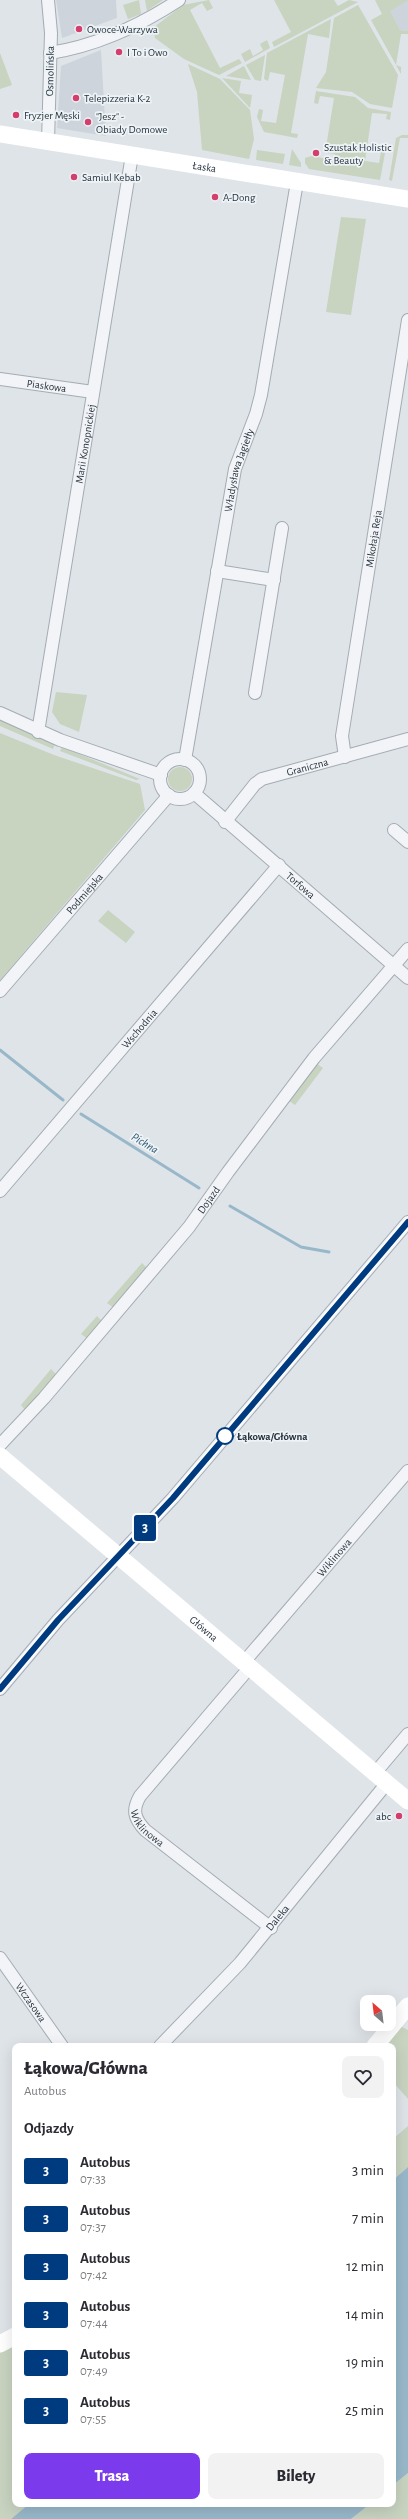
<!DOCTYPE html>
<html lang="pl">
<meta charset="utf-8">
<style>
:root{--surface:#fff;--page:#f2f2f3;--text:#2b2b33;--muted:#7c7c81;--accent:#7c3aed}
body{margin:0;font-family:"Alegreya Sans",sans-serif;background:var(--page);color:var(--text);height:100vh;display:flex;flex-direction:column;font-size:15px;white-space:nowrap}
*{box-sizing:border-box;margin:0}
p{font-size:13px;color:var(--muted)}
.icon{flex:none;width:22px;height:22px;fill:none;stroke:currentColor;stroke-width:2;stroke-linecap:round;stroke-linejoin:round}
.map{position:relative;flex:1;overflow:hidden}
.side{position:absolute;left:12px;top:2043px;width:384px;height:464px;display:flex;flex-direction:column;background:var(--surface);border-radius:8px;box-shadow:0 4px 16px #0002}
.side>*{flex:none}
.badge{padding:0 8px;border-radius:3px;font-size:14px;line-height:26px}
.needle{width:26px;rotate:332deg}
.buttons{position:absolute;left:360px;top:1995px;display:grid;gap:8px}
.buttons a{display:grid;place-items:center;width:36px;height:36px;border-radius:8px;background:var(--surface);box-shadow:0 4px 16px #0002;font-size:20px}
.map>.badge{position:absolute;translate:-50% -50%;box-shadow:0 0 0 2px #fff}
h2{padding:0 12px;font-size:15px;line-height:36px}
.round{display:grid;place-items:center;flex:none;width:42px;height:42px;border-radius:8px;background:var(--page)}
.headline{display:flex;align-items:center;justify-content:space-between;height:68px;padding:0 12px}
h1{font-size:19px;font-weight:800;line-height:30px}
.action{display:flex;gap:8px;margin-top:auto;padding:8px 12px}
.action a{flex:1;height:46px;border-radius:8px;background:var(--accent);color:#fff;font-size:16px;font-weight:800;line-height:46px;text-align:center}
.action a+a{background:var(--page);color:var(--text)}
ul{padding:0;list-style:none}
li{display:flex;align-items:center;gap:12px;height:48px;padding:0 12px}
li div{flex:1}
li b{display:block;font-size:15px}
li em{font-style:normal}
li .badge{min-width:44px;font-weight:700;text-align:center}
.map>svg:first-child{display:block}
.built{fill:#cdd4db}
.green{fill:#c8d3c0}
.water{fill:#98b8ca}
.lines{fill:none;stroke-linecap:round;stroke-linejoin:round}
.stream{stroke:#98b8ca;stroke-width:3}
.street-casing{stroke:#a4acb3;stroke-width:14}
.street{stroke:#f2f4f7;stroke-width:12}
.secondary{stroke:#fff;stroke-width:17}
.line-casing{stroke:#fff;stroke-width:9}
.line{stroke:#003b80;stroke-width:6}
.poi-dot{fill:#d33f6d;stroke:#eef3f6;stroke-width:1.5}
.stop-dot{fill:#fff;stroke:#003b80;stroke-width:2}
.labels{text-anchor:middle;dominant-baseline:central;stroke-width:3.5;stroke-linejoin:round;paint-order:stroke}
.poi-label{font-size:11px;fill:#273440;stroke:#eef3f6;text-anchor:start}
.street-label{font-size:11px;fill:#273440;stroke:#eef3f6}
.stop-label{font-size:11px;font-weight:bold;fill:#273440;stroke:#eef3f6;text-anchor:start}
.water-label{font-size:12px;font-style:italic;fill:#305a76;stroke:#eef3f6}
</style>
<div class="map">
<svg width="408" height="2519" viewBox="0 0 408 2519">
<rect width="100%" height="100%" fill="#dfe4e9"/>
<path class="built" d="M56 0H116L117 18 62 38Z
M384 0H408V31L400 30Z
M101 50 106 136 57 128 61 66Z"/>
<path class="green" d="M139 0 141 14 128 19 123 5Z
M145 0H163L147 11Z
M209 0 213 8 207 11 202 3 190 10 220 68 239 59 242 63 219 75 184 59 155 38 153 28 183 5Z
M274 0H334L338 6 349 0 358 2 274 47 272 42 291 32Z
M375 0H408L390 11 400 30 408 31V34H401L396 65 401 67V74L371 20 382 14Z
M358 5 398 75 392 108 370 104 352 92 316 88 326 72 334 18Z
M331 19 329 38 308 34 291 133 298 134 297 138 264 132 257 117 259 109 263 110 261 121 276 123 285 75 270 72 268 81 264 79 267 53Z
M267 40 270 48 245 62 241 54 250 49 253 56 263 50 260 44Z
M0 53 12 85 0 89Z
M265 55 261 81 255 80 246 65Z
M188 64 220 79 250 110 254 139 249 159 202 150 197 92Z
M244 66 251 80 226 76Z
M222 78 241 81 239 93 252 95 250 108Z
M316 91 355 97 368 108 391 112 390 120 386 119 387 114 372 113 365 161 379 163 381 152 385 153 380 180 309 169 305 163V158L312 156 334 160 335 154 328 153 329 148 326 147 334 98 320 96 318 104 314 103Z
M402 135H408V138H400L392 181 389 180 396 138Z
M292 149 301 163V167L289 165Z
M257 150 285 154 283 164 256 160Z
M341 217 366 219 351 315 326 312Z
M56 692 87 695 79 732 60 724 52 712Z
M0 720 55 744 53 749 0 726Z
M0 733 54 755 140 784 145 810 0 980Z
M62 747 140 779 136 780 60 751Z
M168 779a12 12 0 1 1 24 0a12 12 0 1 1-24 0Z
M108 910 135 932 126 943 98 921Z
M316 1063 323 1068 295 1105 288 1100Z
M142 1263 148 1269 114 1308 107 1303Z
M97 1316 103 1322 88 1339 81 1334Z
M51 1369 57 1375 25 1410 21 1405Z
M400 2026 408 2030V2099L393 2082V2046H384Z
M408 2126V2167L393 2180V2139Z
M15 2344V2504H29L11 2519H0V2353Z
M408 2473V2519H351L370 2504H393V2485Z"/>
<path class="water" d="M408 2167V2473L393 2485V2180Z
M29 2504H370L351 2519H11Z"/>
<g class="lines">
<path class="stream" d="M0 1050 63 1100
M81 1114 199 1188
M230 1206 301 1247 329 1252"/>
<defs>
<g id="street">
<path d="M48 0 51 33 48 142"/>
<path d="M50 53C95 46 141 25 179 0"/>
<path id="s1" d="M0 379 93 392"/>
<path d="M217 571 274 580"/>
<path d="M255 693 282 528"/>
<path d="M0 713 60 740 161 775"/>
<path id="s2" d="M38 732 132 155"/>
<path id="s3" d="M345 757 342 736 408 320"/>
<circle cx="180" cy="779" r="20"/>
<path id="s4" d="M185 760 235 469 256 414 261 395 297 182"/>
<path id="s5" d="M194 793 408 978"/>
<path id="s6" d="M225 822 255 784 262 779 408 739"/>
<path d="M394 830 408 842"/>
<path id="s7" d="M0 991 169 795"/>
<path id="s8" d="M0 1191 279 865"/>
<path id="s9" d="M0 1445 44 1398 189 1227 228 1172 314 1058 408 949"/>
<path id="s10" d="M244 1662 408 1471"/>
<path id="s11" d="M250 1667 140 1796C132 1810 134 1818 145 1830L271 1928"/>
<path d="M0 1689 58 1620 173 1498 408 1222"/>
<path d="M375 1773 408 1734"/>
<path id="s12" d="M0 1958 62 2046"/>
<path id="s13" d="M160 2046 240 1963 387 1783"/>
</g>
</defs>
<use href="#street" class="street-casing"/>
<use href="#street" class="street"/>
<g class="secondary">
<path id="s14" d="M0 134 408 199"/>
<path id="s15" d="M0 1456 408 1801"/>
<path d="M375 2046 408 2006"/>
<path d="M0 2344 15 2336"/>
</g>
</g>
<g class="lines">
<defs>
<path id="line" d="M0 1689 58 1620 173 1498 408 1222"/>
</defs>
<use href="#line" class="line-casing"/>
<use href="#line" class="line"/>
</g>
<g class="poi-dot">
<circle cx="79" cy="29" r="4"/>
<circle cx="119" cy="52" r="4"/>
<circle cx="76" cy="98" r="4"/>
<circle cx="16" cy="115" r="4"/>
<circle cx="88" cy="122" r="4"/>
<circle cx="316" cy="153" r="4"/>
<circle cx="74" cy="177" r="4"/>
<circle cx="215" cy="197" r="4"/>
<circle cx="399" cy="1816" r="4"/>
</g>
<circle class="stop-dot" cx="225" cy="1436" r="8"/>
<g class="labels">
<g class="poi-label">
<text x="87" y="29">Owoce-Warzywa</text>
<text x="127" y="52">I To i Owo</text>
<text x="84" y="98">Telepizzeria K-2</text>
<text x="24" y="115">Fryzjer Męski</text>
<text x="96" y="116">"Jesz" -<tspan x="96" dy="13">Obiady Domowe</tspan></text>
<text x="324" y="147">Szustak Holistic<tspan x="324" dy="13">&amp; Beauty</tspan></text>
<text x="82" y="177">Samiul Kebab</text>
<text x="223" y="197">A-Dong</text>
<text x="391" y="1816" text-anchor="end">abc</text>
</g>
<g class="street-label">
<text transform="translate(50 71) rotate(-89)">Osmolińska</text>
<text stroke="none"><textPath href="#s14" startOffset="207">Łaska</textPath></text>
<text stroke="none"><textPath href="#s1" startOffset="47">Piaskowa</textPath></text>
<text stroke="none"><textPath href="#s2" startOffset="292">Marii Konopnickiej</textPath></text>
<text stroke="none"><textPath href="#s4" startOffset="295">Władysława Jagiełły</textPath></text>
<text stroke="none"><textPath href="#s3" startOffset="221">Mikołaja Reja</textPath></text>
<text stroke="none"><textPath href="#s6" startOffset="104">Graniczna</textPath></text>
<text stroke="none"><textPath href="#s5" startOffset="141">Torfowa</textPath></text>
<text stroke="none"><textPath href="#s7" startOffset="129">Podmiejska</textPath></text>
<text stroke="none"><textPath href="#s8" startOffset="214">Wschodnia</textPath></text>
<text stroke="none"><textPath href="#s9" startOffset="322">Dojazd</textPath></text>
<text stroke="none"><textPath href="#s10" startOffset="138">Wiklinowa</textPath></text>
<text stroke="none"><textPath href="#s15" startOffset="267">Główna</textPath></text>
<text stroke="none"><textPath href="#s11" startOffset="207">Wiklinowa</textPath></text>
<text stroke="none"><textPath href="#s13" startOffset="174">Daleka</textPath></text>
<text stroke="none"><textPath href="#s12" startOffset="54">Wczasowa</textPath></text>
</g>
<g class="stop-label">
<text x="237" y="1436">Łąkowa/Główna</text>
</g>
<g class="water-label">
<text transform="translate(145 1143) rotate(32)">Pichna</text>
</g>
</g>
</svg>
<div class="buttons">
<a><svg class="needle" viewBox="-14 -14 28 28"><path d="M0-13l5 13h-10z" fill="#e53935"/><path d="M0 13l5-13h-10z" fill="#7c7c81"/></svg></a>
</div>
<b class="badge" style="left:145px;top:1528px;background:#003b80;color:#fff">3</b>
<section class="side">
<div class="headline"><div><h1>Łąkowa/Główna</h1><p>Autobus</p></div><a class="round"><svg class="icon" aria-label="heart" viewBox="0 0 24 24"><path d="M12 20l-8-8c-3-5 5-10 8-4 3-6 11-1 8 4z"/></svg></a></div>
<h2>Odjazdy</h2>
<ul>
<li><span class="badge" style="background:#003b80;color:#fff">3</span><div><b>Autobus</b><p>07:33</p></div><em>3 min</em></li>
<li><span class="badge" style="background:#003b80;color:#fff">3</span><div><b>Autobus</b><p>07:37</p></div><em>7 min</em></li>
<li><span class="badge" style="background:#003b80;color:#fff">3</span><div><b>Autobus</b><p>07:42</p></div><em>12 min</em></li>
<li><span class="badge" style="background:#003b80;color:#fff">3</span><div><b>Autobus</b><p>07:44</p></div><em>14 min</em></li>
<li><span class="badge" style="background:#003b80;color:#fff">3</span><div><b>Autobus</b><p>07:49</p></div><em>19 min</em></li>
<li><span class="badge" style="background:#003b80;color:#fff">3</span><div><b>Autobus</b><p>07:55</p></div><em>25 min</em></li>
</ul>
<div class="action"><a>Trasa</a><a>Bilety</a></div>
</section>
</div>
